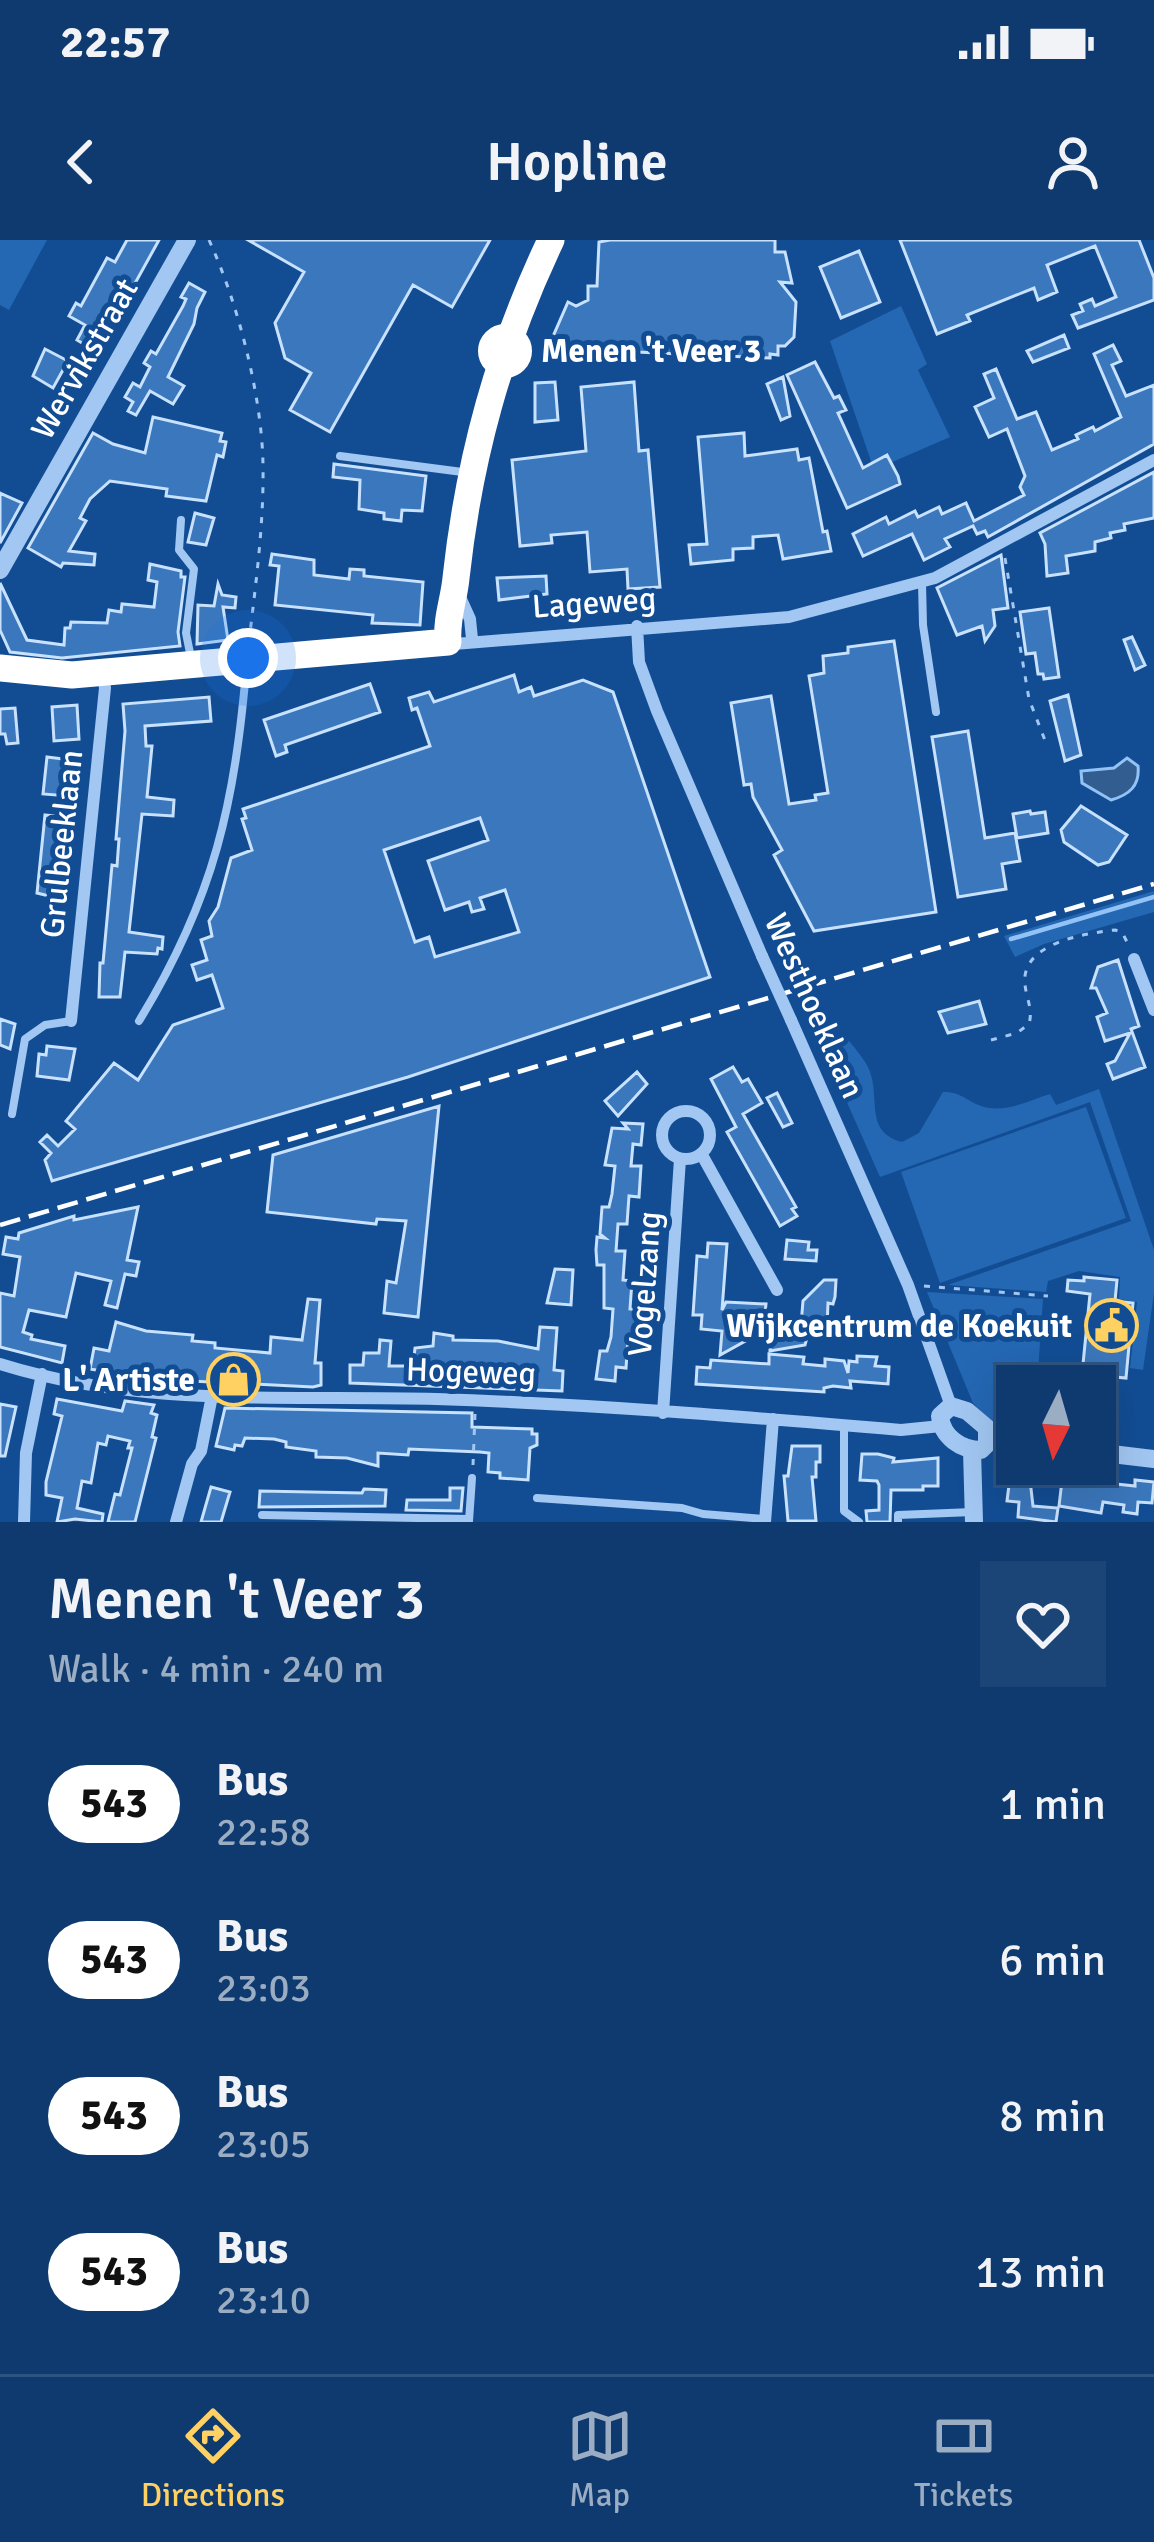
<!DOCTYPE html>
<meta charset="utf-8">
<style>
:root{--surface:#0e3a6f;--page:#1c4577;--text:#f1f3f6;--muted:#9badc3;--line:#2e5482;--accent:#ffd062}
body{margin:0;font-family:Signika,sans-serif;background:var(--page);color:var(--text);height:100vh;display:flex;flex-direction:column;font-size:45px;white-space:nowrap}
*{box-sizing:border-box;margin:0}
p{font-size:39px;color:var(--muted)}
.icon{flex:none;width:66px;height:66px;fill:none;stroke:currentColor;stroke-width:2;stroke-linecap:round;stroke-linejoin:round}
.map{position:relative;height:1282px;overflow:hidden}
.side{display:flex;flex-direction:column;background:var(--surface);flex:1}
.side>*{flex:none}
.badge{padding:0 24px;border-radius:39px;font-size:42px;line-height:78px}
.needle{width:78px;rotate:185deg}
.tools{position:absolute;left:996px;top:1125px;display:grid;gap:24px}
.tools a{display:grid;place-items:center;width:120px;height:120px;border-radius:0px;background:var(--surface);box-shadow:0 12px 48px #0002,0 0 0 3px var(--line);font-size:60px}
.you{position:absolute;width:60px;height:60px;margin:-30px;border:9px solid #fff;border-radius:50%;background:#1a73e8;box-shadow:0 0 0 18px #1a73e833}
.map>.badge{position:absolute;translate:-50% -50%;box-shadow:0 0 0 6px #fff}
.round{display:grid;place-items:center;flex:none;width:126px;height:126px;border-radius:0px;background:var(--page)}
.headline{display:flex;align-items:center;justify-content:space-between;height:204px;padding:0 48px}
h1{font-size:57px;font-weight:600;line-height:90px}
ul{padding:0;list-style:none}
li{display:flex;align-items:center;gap:36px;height:156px;padding:0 48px}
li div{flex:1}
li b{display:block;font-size:45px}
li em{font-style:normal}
li .badge{min-width:132px;font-weight:700;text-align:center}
.status{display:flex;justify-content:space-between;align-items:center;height:84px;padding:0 60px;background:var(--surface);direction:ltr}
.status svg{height:33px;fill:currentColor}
header{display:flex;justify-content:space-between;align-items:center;height:156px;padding:0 48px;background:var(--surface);font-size:54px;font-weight:600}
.tabs{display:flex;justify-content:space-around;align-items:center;height:168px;border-top:3px solid var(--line);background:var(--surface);font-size:33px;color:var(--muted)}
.tabs a{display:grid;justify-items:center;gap:6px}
.tabs .selected{color:var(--accent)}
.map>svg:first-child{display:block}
.green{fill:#2467b3}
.water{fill:#325d91;stroke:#93c2f6;stroke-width:3}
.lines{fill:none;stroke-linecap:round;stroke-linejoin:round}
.stream{stroke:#93c2f6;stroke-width:4.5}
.building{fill:#3b77bc;stroke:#c8e1fd;stroke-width:3;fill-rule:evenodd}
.path{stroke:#a1c7f2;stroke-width:3;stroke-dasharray:6 9;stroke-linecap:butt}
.service{stroke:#a1c7f2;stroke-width:8}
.minor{stroke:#a1c7f2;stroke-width:12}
.tertiary{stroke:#a1c7f2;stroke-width:18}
.rail{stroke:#fff;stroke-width:4.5;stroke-dasharray:21 9;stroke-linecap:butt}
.minor-bridge{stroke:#a1c7f2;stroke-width:12}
.line-casing{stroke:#fff;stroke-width:27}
.line{stroke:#fff;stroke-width:18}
.walk{stroke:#fff;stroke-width:12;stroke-dasharray:0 21.6}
.stop-dot{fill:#fff;stroke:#fff;stroke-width:6}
.labels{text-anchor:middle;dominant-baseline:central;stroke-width:10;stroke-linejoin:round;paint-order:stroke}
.stop-label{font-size:33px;font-weight:bold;fill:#fff;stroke:#124d94;text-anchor:start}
.street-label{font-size:33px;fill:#fff;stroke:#124d94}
.poi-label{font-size:33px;font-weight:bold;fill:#fff;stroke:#124d94;text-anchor:end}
</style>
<div class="status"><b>22:57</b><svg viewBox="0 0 49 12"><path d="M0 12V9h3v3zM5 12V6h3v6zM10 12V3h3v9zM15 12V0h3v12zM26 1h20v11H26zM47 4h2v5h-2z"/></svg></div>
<header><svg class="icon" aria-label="back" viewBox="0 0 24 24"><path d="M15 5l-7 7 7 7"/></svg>Hopline<svg class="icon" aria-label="person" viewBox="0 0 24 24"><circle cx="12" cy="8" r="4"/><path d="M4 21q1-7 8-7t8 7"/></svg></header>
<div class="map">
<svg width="1154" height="1282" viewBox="0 0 1154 1282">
<rect width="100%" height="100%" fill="#124d94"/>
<path class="green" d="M0 0H47L9 70 0 65Z
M901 66 927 124 918 130 950 197 874 230 830 101Z
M1154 651V672L1044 704 1015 717 1004 696Z
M837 798 849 801C857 811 868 823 871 835 879 863 866 892 902 902L919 893 943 852C961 852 965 860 981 866 1005 874 1027 861 1050 854L1056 865 1099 849 1154 1010V1053L1143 1130 1130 1128 1137 1062 1119 1059 1120 1037 1079 1031 1048 1041 1046 1052 948 1045 1131 981 1090 862 880 937 826 815Z
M1086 867 1126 978 940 1043 901 932Z
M927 1052 1043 1059 1037 1146H1017V1185L989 1180 973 1163Z"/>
<path class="water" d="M1127 518 1138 526C1140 546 1129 555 1111 560L1082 543 1081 531 1114 528Z"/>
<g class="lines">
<path class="stream" d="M1011 699 1154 657"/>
</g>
<path class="building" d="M127 0H159L97 112 77 100 85 85 69 76 76 63 81 66 107 18 115 22Z
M248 0H490L452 67 413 45 330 192 290 170 311 133 285 118 275 83 304 32Z
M610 0H775V12H785L792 43 780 42 796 62 794 97 785 106H778V115L770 114V118L569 109 551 101 568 62 576 66 588 60V46H597L599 2Z
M900 0H1139L1154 38V60L1078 88 1072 75 1083 71 1080 64 1092 59 1095 66 1116 57 1095 6 1047 25 1057 52 1038 60 1034 48 967 75 970 81 937 94Z
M859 11 880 62 841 78 820 27Z
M189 43 205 52 197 68 194 84 168 137 184 146 173 164 150 151 136 175 128 171 133 162 125 157 133 143 140 147 150 127 144 123 151 111 156 114 183 66 186 59 181 57Z
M1064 95 1069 108 1033 122 1027 111Z
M1113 105 1121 121 1112 125 1126 156 1154 145V204L988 297 985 291 977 294 973 286 945 299 950 307 924 320 912 294 863 316 853 294 886 277 889 284 915 271 918 277 939 267 942 274 966 263 974 281 1024 255 1020 247 1025 236 1007 189 989 197 975 167 994 158 984 134 996 129 1017 179 1036 172 1052 210 1078 199 1076 195 1093 187 1095 191 1121 177 1094 114Z
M45 109 68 121 53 148 33 136Z
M815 122 834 158 839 156 846 170 838 173 863 228 887 215 898 236 900 244 847 268 787 135Z
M783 137 790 176 781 180 767 144Z
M555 142 558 180 535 182V143Z
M634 142 639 211 648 210 660 347 628 349 627 329 590 332 587 292 551 295 552 303 520 306 512 220 586 211 581 147Z
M153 177 222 193 220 201 226 202 223 217 217 215 206 261 166 256 167 249 110 241 90 259 80 278 86 281 69 311 95 314 94 325 63 323 61 327 28 308 93 193 113 204 145 213Z
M744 193 745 216 797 209 799 220 809 218 823 292 827 291 831 311 783 319 778 295 753 297V308L733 309V320L691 324 689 305 707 304 698 197Z
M334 224 426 236 422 271 402 270 401 281 384 279V273L359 269 360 240 333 237Z
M1154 232V278L1124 284 1125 290 1110 293 1111 298 1095 302V311L1066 316 1068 333 1047 336 1045 304 1040 293Z
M0 253 22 263 0 303Z
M195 273 214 278 206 305 188 302Z
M272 314 314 320V335L349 339 350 329 364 330V336L423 342 420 385 372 383 373 375 275 365 279 326 270 325Z
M1001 315 1008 368 993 370 995 386 985 401 982 386 957 395 937 348Z
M150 324 181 331V337H185L178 392 180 406 62 418 10 412 0 390V343L27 400 64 405 65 388H70L71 382 107 383 109 370 121 372 122 364 154 367 157 342 148 340Z
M546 336 547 354 499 360 497 338Z
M218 344 222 355 236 357 235 368 223 367 228 400 197 404 198 365 214 366Z
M1049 368 1059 437 1044 439 1043 434H1038L1035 413 1026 414 1020 372Z
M1132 397 1145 425 1135 430 1124 400Z
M894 401 936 672 814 691 774 615 782 610 753 557 751 544 744 545 731 463 771 456 789 564 816 560 815 555 828 553 809 436 824 433 823 416 848 413V407Z
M514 435 519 452 531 447 534 456 583 440 613 452 710 737 408 837 52 941 45 920 51 913 40 902 47 895 58 906 75 889 66 881 114 823 138 840 173 785 223 768 212 735 197 740 192 725 207 720 201 700 212 696 209 681 218 667 231 618 252 610 242 579 246 578 243 569 430 506 417 468 412 470 409 458 429 452 434 462ZM480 578 488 600 428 621 445 670 469 662 472 672 484 669 480 658 505 650 519 692 435 717 429 697 415 702 384 610Z
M370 444 380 472 285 505 287 512 276 516 264 480Z
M1068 455 1081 515 1065 521 1050 461Z
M209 457 211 481 145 486 146 506H152L147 557 174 560 173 576 142 574 129 692 163 697 162 709 158 708 157 714 125 712 120 757H99L100 723H103L112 625 117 626 119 599H116L125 491 123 464Z
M77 465 79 499 54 501 52 467Z
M15 468 18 503 7 504 5 494H0V469Z
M968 491 985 598 1015 593 1020 621 1002 624 1006 649 958 657 932 497Z
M47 517 72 520 68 556 43 554Z
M1081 566 1127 595 1109 622 1098 625 1064 602 1061 590Z
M1030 571 1031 574 1045 572 1048 593 1017 598 1013 574Z
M45 575 66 577 57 658 37 653Z
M1118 720 1139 786 1131 789 1145 827 1113 839 1107 824 1115 821 1130 793 1105 801 1097 777 1107 773 1096 748H1091L1098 727Z
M979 761 986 784 948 793 939 772Z
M0 779 15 784 10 809 0 805Z
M47 806 75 809 69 840 37 836 39 814 46 815Z
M733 827 742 842 748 839 762 863 743 874 796 967 792 969 797 976 780 986 727 892 736 887 711 839Z
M637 832 647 844 618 876 605 861Z
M777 853 792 883 783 887 767 858Z
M439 866 418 1077 384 1073 387 1041 396 1043 406 981 377 979 376 984 267 972 273 915Z
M623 883 643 884 641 905 633 904 631 926H641L639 957 629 956 627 984H618L616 1011H625L623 1040 632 1041 630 1069 640 1070 637 1100 628 1099 626 1128 616 1127 615 1141 596 1139 600 1111H607L611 1097 613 1069 604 1068V1025H597L596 1010 597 997 605 998 600 994 602 967H609L612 954 615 926 605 925 612 888 628 889Z
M138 967 127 1020 139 1022 136 1036 125 1034 117 1068 105 1065 111 1041 76 1033 66 1077 29 1070 23 1092 32 1095 31 1099 65 1106 62 1123 0 1107V1053L14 1056 20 1017 3 1014 6 997 18 999 19 993 74 976V980Z
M787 1000 809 1002 808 1010H817L816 1021 785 1019Z
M708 1003 727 1004 722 1070 726 1062 766 1064 764 1082 801 1085 803 1061 824 1040H836L835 1057 833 1064 828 1063 827 1087 802 1085 810 1086 805 1105 770 1111V1099L751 1098 720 1115 722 1091 701 1089 702 1075H693L697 1016 707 1017Z
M555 1029 573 1030 571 1065 547 1063Z
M1084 1037 1117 1040 1115 1061 1133 1063 1126 1138 1082 1134 1090 1054 1067 1051 1068 1040 1084 1041Z
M308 1059 320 1060 315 1123H321V1145L313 1147 150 1139 90 1129 94 1108 109 1111 116 1082 146 1091 193 1095 192 1101 215 1103V1108L270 1113 271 1097 302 1100Z
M540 1087 557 1088 554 1130 563 1131 562 1151 350 1143V1125H363L364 1113H379L380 1100 391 1101 389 1126H413L415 1108 433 1106 434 1093 453 1096V1100L498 1101 538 1109Z
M769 1114 804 1117 803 1124 825 1126V1119L844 1121 848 1133 849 1121 857 1122V1116L877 1117 875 1126 889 1127 888 1144 850 1141 851 1148 833 1146 824 1148V1152L696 1144 697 1127 710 1128 711 1120 769 1124Z
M57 1159 122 1171 125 1161 154 1165 151 1173 157 1175 152 1197 156 1198 135 1282H108L115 1254 120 1255 132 1208H128L130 1201 108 1196 106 1205 98 1203 91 1243 82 1241 77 1268 103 1274 102 1282 75 1279 57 1282 62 1258 46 1255V1242L62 1176 54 1174Z
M0 1164 16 1167 5 1216H0Z
M225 1168 472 1173V1187L532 1189V1194H537V1205L530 1208 528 1240 500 1238V1233L488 1232 489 1213 480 1212 409 1209 408 1215 378 1213V1226L347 1218 316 1217V1211L286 1207V1202L274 1199 245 1198 242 1206 235 1205 234 1210 216 1206Z
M792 1206H820V1222H816V1237H812L816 1281H788L784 1236H788Z
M862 1214H878L894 1218 893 1222 938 1218V1246H923V1250H891L890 1282H867L866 1271 879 1270V1245L877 1241 860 1240Z
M1063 1232 1080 1234 1079 1240 1135 1246V1240L1154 1242 1152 1263 1138 1262 1137 1274 1123 1272 1124 1265 1103 1262 1101 1273 1059 1266Z
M1015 1238 1030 1240 1033 1266 1058 1268 1056 1282 1018 1277 1019 1262 1007 1261 1009 1245 1015 1246Z
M211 1247 230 1252 221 1282H201Z
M450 1248H463L461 1271 406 1270 407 1260H450Z
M364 1249 386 1250 385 1266 259 1267 260 1251 362 1253Z"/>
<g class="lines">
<path class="path" d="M209 0C238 63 262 156 263 225 264 287 255 349 248 410
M1005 318 1029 459 1046 503
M991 800 1017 793 1029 784C1034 767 1023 753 1025 736 1029 702 1087 693 1115 690L1122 692 1129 706
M924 1046 1048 1056
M473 1225 475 1174"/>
<path class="service" d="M340 216 470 233
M181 280 179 310 194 329 186 393 192 423
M922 343 923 385 936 472
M139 781C215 657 235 563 247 420
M12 874 25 799 45 785 71 781
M844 1186V1271L859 1282
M537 1258 682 1268 703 1274 765 1279
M262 1275 469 1279
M469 1281 472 1238
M898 1282V1275L973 1272"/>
<path class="minor" d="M455 346 470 379 472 399
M637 386 639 422 657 471 762 716
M448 402C446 378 454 360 456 338 469 218 499 109 551 0
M0 428 72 435 789 377 935 338 1154 220
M1134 719 1154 770
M791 780 908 1045 951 1166
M71 781 105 448 103 432
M662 895a24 24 0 1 1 48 0a24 24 0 1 1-48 0Z
M702 915 777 1050
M0 1124C140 1168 291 1155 436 1159 591 1164 747 1177 901 1190L941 1186
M663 1173 680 919
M24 1282 26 1213 42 1134
M176 1282 192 1224 201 1211 212 1156
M765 1282 773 1179"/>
<path class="tertiary" d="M0 330 187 0
M951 1166 967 1171 987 1188V1204L981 1210C961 1210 942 1197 940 1176Z
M989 1196 1017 1201
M972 1210 974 1282
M1095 1212 1154 1219"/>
<path class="rail" d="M0 985 1154 644"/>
<path class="minor-bridge" d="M762 716 791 780"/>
</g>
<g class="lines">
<defs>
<path id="line" d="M0 428 72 435 448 402C446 378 454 360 456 338 469 218 499 109 551 0"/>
</defs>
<use href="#line" class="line-casing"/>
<use href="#line" class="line"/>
<path class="walk" d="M248 418 448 402C446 378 454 360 456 338 465 256 480 180 508 102L505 111"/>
</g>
<defs>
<symbol id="civic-ring" viewBox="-11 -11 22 22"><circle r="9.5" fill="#124d94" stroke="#ffd062" stroke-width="1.5"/><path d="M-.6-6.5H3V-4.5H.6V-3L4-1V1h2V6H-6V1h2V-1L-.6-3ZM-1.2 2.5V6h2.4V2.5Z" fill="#ffd062"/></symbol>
<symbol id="shop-ring" viewBox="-11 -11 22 22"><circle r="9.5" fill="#124d94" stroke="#ffd062" stroke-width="1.5"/><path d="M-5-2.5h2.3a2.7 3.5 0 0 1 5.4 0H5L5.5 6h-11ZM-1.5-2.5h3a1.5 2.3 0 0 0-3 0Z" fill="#ffd062"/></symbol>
</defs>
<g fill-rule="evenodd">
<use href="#civic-ring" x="1082" y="1056" width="59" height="59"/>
<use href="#shop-ring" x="204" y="1110" width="59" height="59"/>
</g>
<circle class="stop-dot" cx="505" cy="111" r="24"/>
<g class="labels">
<g class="stop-label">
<text x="541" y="111">Menen 't Veer 3</text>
</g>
<g class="street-label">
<text transform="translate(85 119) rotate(-60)">Wervikstraat</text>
<text transform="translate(594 363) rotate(-4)">Lageweg</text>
<text transform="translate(62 604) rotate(-84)">Grulbeeklaan</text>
<text transform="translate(814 766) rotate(66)">Westhoeklaan</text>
<text transform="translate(645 1044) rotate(-86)">Vogelzang</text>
<text transform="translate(471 1132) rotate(2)">Hogeweg</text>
</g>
<g class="poi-label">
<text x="1072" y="1086">Wijkcentrum de Koekuit</text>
<text x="195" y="1140">L' Artiste</text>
</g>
</g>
</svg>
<div class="tools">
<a><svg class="needle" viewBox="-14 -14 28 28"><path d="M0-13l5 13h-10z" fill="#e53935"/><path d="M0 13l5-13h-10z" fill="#9badc3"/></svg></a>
</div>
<div class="you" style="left:248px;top:418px"></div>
</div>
<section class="side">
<div class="headline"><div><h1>Menen 't Veer 3</h1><p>Walk · 4 min · 240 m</p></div><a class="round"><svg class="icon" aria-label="heart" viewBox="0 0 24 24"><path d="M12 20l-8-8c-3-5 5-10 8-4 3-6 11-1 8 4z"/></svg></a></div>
<ul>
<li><span class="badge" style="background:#fff;color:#111">543</span><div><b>Bus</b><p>22:58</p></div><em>1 min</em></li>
<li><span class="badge" style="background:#fff;color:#111">543</span><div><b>Bus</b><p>23:03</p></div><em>6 min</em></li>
<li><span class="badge" style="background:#fff;color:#111">543</span><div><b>Bus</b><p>23:05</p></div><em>8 min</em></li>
<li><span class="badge" style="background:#fff;color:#111">543</span><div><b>Bus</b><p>23:10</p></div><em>13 min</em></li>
</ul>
</section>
<nav class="tabs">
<a class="selected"><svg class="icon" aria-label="directions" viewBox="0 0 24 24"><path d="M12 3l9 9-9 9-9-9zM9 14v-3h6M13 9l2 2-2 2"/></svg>Directions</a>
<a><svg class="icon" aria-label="map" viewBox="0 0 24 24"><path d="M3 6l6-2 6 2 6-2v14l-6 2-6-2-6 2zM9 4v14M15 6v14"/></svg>Map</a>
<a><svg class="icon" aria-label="tickets" viewBox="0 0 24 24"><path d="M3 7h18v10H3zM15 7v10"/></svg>Tickets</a>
</nav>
